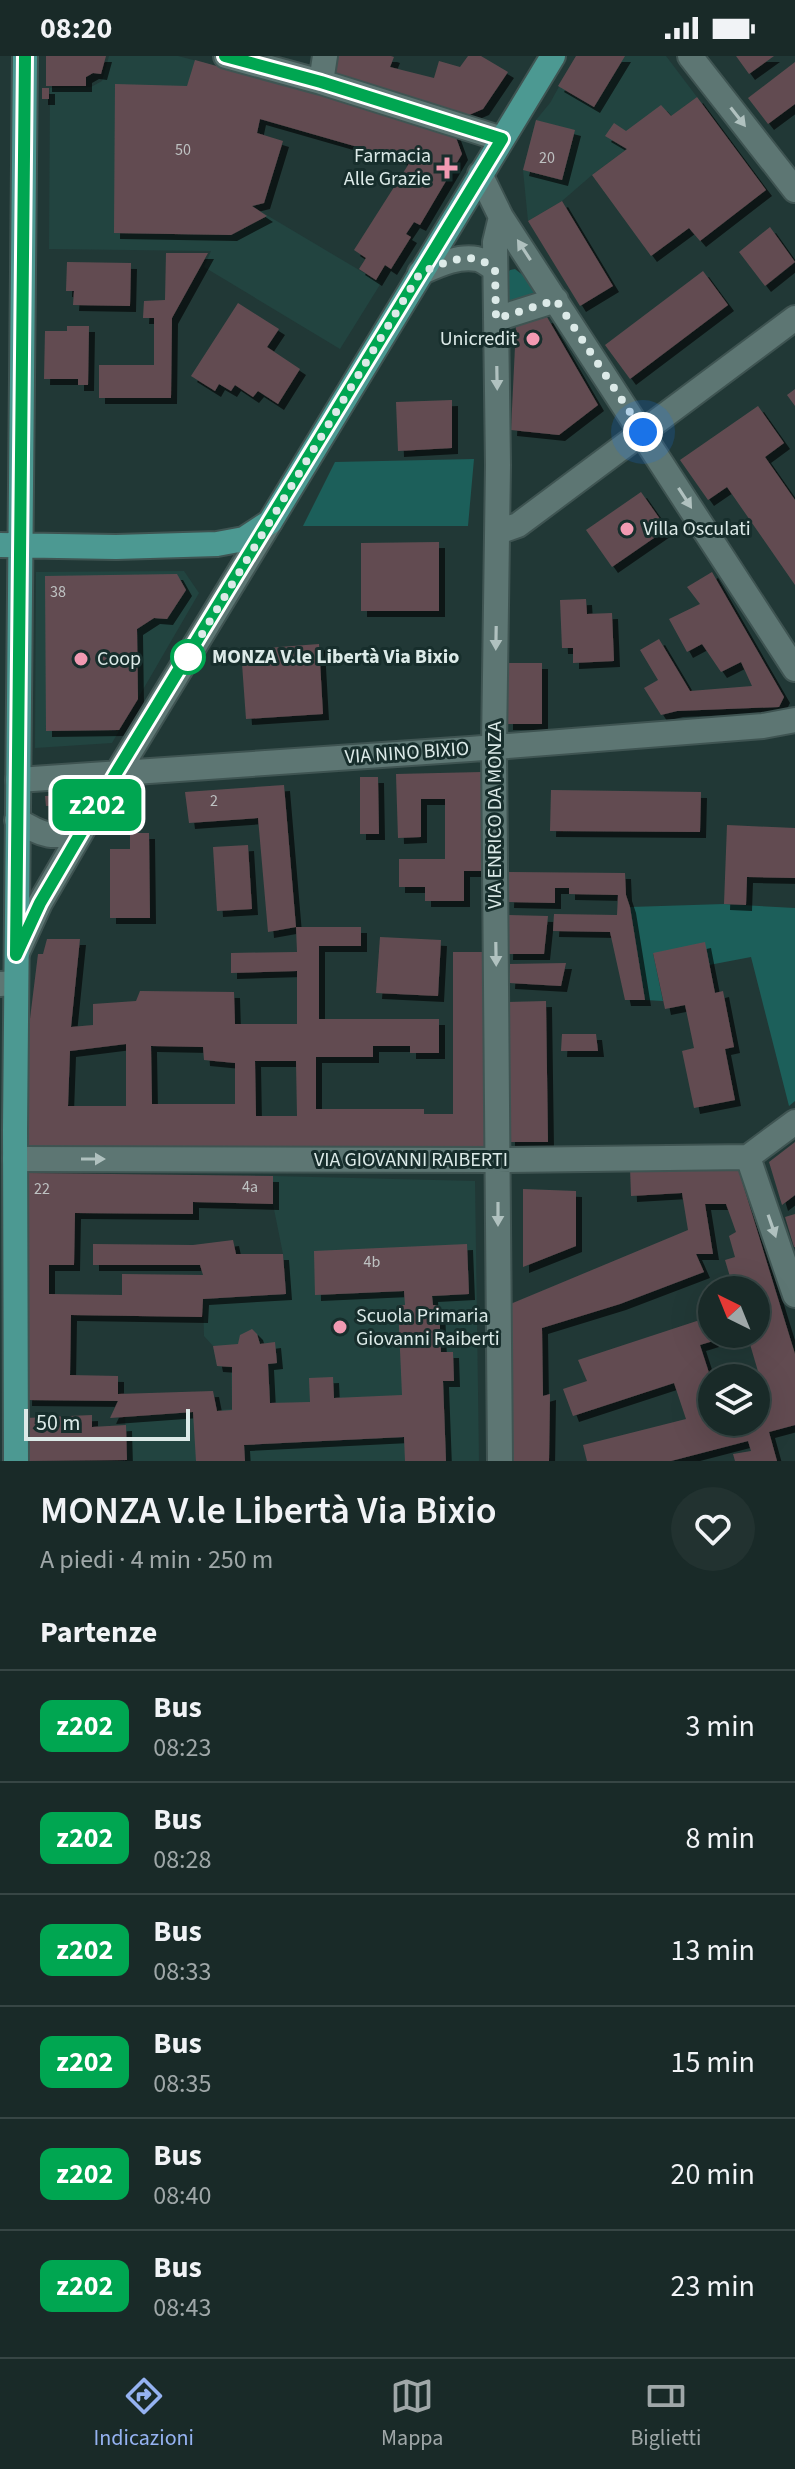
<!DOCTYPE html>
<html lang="it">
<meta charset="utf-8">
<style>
:root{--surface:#192a28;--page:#223230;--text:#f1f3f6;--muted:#9fa7a8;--line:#374645;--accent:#95b2f1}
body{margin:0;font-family:"Source Sans 3",sans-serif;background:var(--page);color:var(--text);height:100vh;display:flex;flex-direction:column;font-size:30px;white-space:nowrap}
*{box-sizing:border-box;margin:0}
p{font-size:26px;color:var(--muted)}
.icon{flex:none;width:44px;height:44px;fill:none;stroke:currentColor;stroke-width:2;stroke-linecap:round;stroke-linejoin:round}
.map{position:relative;height:1405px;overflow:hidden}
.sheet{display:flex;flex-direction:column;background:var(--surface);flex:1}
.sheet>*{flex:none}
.badge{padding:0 16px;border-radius:12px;font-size:28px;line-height:52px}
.needle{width:52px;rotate:317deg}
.tools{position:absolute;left:698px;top:1220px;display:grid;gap:16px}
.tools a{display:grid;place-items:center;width:72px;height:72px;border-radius:50%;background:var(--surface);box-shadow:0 8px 32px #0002,0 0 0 2px var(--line);font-size:40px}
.scale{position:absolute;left:24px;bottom:20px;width:166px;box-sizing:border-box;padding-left:8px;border:4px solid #dceae8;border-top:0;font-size:22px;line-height:28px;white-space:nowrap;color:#dceae8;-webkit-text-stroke:6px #172e2c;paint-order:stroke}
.you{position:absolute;width:40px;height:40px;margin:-20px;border:6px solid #fff;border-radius:50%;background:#1a73e8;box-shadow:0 0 0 12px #1a73e833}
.map>.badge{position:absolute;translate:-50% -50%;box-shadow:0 0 0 4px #fff}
h2{padding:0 40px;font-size:30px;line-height:72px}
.round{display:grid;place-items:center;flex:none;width:84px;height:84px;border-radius:42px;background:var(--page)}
.overview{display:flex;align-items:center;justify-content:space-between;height:136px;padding:0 40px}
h1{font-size:38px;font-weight:600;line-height:60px}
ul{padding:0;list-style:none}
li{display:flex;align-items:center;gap:24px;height:112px;padding:0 40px;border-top:2px solid var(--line)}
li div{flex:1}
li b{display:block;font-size:30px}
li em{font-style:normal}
li .badge{min-width:88px;font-weight:700;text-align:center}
.status{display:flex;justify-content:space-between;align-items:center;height:56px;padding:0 40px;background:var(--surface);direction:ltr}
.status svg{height:22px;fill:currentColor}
.tabs{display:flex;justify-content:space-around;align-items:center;height:112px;border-top:2px solid var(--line);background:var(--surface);font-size:22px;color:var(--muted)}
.tabs a{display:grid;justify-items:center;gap:4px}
.tabs .on{color:var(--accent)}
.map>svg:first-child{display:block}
.built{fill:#224440}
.green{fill:#1c5f5a}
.building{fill:#624c51;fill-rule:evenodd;filter:url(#shadow)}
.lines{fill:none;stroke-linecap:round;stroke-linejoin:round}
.minor-casing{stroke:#3f5452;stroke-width:28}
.major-casing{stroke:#3f5452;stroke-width:28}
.minor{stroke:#5d7673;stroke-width:24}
.major{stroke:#4c9992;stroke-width:24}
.oneway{fill:#b0c1bf}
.line-casing{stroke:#fff;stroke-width:18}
.line{stroke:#00a651;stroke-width:12}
.walk{stroke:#dceae8;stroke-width:8;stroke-dasharray:0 14.4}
.poi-dot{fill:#f19ab2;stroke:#172e2c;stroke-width:3}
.stop-dot{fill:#fff;stroke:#00a651;stroke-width:4}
.labels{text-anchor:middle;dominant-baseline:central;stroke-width:6;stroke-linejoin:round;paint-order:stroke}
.number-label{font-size:16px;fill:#bec2c2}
.poi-label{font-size:20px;fill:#dceae8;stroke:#172e2c;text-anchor:start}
.stop-label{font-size:20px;font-weight:bold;fill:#dceae8;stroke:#172e2c;text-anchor:start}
.street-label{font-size:20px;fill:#dceae8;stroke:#172e2c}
</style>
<div class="status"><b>08:20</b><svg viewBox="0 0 49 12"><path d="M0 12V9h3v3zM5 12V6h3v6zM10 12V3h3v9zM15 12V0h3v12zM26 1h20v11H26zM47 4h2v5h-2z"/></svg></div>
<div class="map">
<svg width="795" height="1405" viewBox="0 0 795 1405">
<defs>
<filter id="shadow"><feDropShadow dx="6" dy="6" stdDeviation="0" flood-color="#0009"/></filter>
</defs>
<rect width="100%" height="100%" fill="#213836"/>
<path class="built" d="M109 0H178L271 24 239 139 264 147 253 151 381 227 340 293 204 211 211 195 49 193 50 32 91 31 102 25Z
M576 0H666L697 41 592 119 562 145 528 165 523 114 536 64 550 47Z
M184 515 199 537 112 687 35 692 36 516Z
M273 1120 475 1125 479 1405H127L125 1361 232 1353 231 1312 217 1310 213 1290 204 1280 203 1243 286 1237 283 1198 273 1148Z"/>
<path class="green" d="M515 213 524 220 536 240 509 249 506 219 510 214Z
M474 403 468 470H303L335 406Z
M724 848 795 852V1045L789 1050 751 901 709 909 653 897 663 945 645 944 630 851Z"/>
<path class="building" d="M46 0H106L101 18 93 17 86 21V30H46Z
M338 0H391L394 1 390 11 434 22 439 5 460 11 468 0H481L508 16 483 53 469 59 335 18Z
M576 0H625L594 51 558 30Z
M736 0H774L749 18Z
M195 4 454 76 462 98 420 169 414 166 406 178 411 181 391 213 385 209 376 224 359 213 366 202 354 194 410 106 260 63 257 77 283 85 264 147 252 150 267 160 231 179 114 177 115 28 187 30Z
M795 6V48L768 68 748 42Z
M42 32H49V43H42Z
M697 41 766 134 700 185 689 172 651 200 592 119 627 93 605 80 614 67 626 75 661 49 671 60Z
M536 64 575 74 562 124 523 114Z
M562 145 613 230 580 250 528 165Z
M770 171 795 206 765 230 739 196Z
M166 197H208L172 262 171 342H99V309H154V262H143L144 245 165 244Z
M67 206 131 207 130 250 73 249 74 235H66Z
M703 215 728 249 630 323 605 289Z
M238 247 279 273 267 291 300 313 278 348 258 335 253 341 235 329 231 335 219 328 215 335 191 320Z
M547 261 598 349 559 379 511 374 516 270Z
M67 270H89L88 329H78V323H44L45 275H67Z
M795 333V350L787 339Z
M452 344V392L398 395 396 346Z
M758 350 784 387 765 401 795 444V529L727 431 708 444 680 404Z
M641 436 667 473 612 511 586 474Z
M439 486V555H361V487Z
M712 516 784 641 779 651 677 655 661 659 644 632 658 624 640 594 659 583 690 635 752 630 741 606 721 616 702 588 687 596 669 563 700 548 687 531Z
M177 518 186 534 167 563 154 562 137 573 138 643 119 674 46 675 45 520Z
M586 543 587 558 612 557 614 605 573 607V592H562L560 544Z
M319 588 323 658 246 663 241 594Z
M507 607H542V668H507Z
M482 716V815H464V845H425V831H399V803H445V743H421V781L398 782 396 718Z
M360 721H378L379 778H360Z
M284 729 296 871 268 876 258 762 189 767 185 736Z
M551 734 701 736 700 776 550 775Z
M67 739 68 749 46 750 45 740Z
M727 769 795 772V822L747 821 746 849 724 848Z
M130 777H149L150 862H110V793H130Z
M248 789 252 853 217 855 213 791Z
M509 816 625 817 626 839 630 851 645 944H625L610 876 553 875 554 858 617 859 618 839 569 838V832H555V847L508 846Z
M508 859 548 860 544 898H507Z
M296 871H361V890H319V963H439V997H410V990H373V1001H316V1053H424V1058H453V896H485V1090L152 1091 27 1094 28 979 38 898H43L47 883H80L71 971 93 969V948L136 945 140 935 234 936 235 968H297V915L231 917V897L297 896ZM126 988V1050H68L70 995ZM151 990 203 991 204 1004 235 1007V1048H152ZM255 1005H296L297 1060H256Z
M380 881 441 884 438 940 376 937Z
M705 886 715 937 723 935 734 991 725 993 735 1044 694 1052 682 995 694 992 685 949 665 953 653 897Z
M566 907 561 930 509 927 510 908Z
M546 945 548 1086H509L508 946Z
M562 978H596L598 995H561Z
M795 1086V1139L782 1149 769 1106Z
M630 1111 738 1112 795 1298V1369L769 1376 777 1405H735L733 1398 751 1395 748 1385 671 1405H587L583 1389 686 1363 674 1327 573 1360 563 1333 587 1325 578 1304 712 1260V1278H722L723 1282 700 1289 712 1326V1366H756V1360L770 1356 747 1278H756V1234H734L725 1204 735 1201 729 1180 736 1176 726 1148H705L713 1198H696L704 1216 620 1248 542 1272 543 1340 550 1338 549 1405H506L508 1249 688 1174 682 1137 631 1140Z
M29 1117 273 1120V1148L193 1146V1158L75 1157 74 1209H49V1238L122 1239V1218L203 1219 200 1209H93V1188L193 1189 233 1184 236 1198H283L286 1238 203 1243 202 1261 71 1259 70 1319 118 1320V1338L213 1335 217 1355 232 1354V1311L217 1310 213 1290 238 1288 240 1279 252 1273 257 1278 260 1288 275 1286 277 1307 268 1308 270 1347 310 1346 309 1322 333 1321 334 1342 402 1339 398 1249H405L404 1235 315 1239 314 1195 467 1188 469 1238 432 1240 433 1249H439L441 1296H453L454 1325H443L446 1405H405L404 1381 244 1389 245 1405H196L193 1356 110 1362 118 1345 26 1344Z
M523 1133 576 1135V1190L523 1211Z
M795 1158V1191H794L785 1161Z
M92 1359V1371L126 1369 127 1404 27 1405 26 1362Z"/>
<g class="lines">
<defs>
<path id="minor" d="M226 0 321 26 502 83
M690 0 795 134
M321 26 325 0
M480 118 501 161 795 613
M420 217C436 210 458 199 477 203 483 204 490 210 495 213
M496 263 556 244
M498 476 518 469 795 262
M18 724 470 693 763 670 795 664
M17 764C43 780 53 784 83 773
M17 897 40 847 83 773 270 466
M0 928 16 927
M748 1101 795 1239
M15 1103 498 1104 748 1101 795 1066
M500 1405 494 691 498 409 495 186 501 161"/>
<path id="major" d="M0 489 116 491 217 488 244 483 270 466 553 0
M16 1405 15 1074 25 0"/>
</defs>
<use href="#minor" class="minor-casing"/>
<use href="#major" class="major-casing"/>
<use href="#minor" class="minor"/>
<use href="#major" class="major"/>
</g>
<defs><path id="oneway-solid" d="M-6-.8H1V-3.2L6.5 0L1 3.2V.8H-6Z" transform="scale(2)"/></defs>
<g class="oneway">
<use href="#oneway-solid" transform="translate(738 61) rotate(52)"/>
<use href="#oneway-solid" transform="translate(524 194) rotate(-123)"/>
<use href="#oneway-solid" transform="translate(497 322) rotate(89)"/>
<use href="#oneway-solid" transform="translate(685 442) rotate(57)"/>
<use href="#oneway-solid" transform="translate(496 582) rotate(91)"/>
<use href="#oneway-solid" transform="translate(496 898) rotate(89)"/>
<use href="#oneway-solid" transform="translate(93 1103)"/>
<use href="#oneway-solid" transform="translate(498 1158) rotate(90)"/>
<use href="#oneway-solid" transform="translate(772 1170) rotate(71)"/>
</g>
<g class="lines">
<defs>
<path id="line" d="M25 0 16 899 40 847 116 717 502 83 321 26 225 0"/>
</defs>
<use href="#line" class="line-casing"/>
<use href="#line" class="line"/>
<path class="walk" d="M188 601 184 608 420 217C437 210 458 199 477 203 483 204 490 210 495 213L496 263 556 244 643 376"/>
</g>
<g class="poi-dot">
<path d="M443 100h8v8h8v8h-8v8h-8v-8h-8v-8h8z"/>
<circle cx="533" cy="283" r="8"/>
<circle cx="627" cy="473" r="8"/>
<circle cx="81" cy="603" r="8"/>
<circle cx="340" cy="1271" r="8"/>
</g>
<circle class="stop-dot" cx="188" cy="601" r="16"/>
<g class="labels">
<g class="number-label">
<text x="183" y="94">50</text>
<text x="547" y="102">20</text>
<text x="58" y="536">38</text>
<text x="214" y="745">2</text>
<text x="250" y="1131">4a</text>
<text x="42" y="1133">22</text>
<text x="372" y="1206">4b</text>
</g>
<g class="poi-label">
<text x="431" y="100" text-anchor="end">Farmacia<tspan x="431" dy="23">Alle Grazie</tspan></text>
<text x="517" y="283" text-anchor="end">Unicredit</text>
<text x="643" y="473">Villa Osculati</text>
<text x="97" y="603">Coop</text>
<text x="356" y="1260">Scuola Primaria<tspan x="356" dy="23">Giovanni Raiberti</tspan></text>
</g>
<g class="stop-label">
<text x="212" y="601">MONZA V.le Libertà Via Bixio</text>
</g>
<g class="street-label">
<text transform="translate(407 697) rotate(-4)">VIA NINO BIXIO</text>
<text transform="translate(495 759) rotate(-90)">VIA ENRICO DA MONZA</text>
<text x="411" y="1104">VIA GIOVANNI RAIBERTI</text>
</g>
</g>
</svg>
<div class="tools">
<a><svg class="needle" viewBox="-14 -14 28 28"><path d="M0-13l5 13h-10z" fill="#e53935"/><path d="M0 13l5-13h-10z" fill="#9fa7a8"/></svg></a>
<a><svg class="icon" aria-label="layers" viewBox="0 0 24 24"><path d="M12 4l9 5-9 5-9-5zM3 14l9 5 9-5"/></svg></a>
</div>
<div class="scale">50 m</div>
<div class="you" style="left:643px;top:376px"></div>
<b class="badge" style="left:97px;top:749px;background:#00a651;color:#fff">z202</b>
</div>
<section class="sheet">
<div class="overview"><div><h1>MONZA V.le Libertà Via Bixio</h1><p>A piedi · 4 min · 250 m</p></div><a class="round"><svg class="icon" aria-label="heart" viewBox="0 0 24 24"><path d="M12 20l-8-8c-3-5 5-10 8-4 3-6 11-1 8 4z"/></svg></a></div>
<h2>Partenze</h2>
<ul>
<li><span class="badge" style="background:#00a651;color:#fff">z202</span><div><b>Bus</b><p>08:23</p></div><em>3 min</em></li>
<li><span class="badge" style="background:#00a651;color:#fff">z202</span><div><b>Bus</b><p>08:28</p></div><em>8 min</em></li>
<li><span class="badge" style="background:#00a651;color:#fff">z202</span><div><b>Bus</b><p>08:33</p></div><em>13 min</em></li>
<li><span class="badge" style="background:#00a651;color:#fff">z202</span><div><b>Bus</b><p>08:35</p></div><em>15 min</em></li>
<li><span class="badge" style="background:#00a651;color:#fff">z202</span><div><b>Bus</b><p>08:40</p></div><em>20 min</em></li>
<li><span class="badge" style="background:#00a651;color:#fff">z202</span><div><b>Bus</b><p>08:43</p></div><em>23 min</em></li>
</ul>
</section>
<nav class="tabs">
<a class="on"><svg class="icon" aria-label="directions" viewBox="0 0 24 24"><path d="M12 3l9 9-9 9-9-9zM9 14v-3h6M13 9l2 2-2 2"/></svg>Indicazioni</a>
<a><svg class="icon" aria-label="map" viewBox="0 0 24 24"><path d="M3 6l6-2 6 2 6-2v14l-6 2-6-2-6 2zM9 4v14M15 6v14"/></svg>Mappa</a>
<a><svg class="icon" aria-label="tickets" viewBox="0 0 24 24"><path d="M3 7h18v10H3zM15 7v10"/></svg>Biglietti</a>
</nav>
